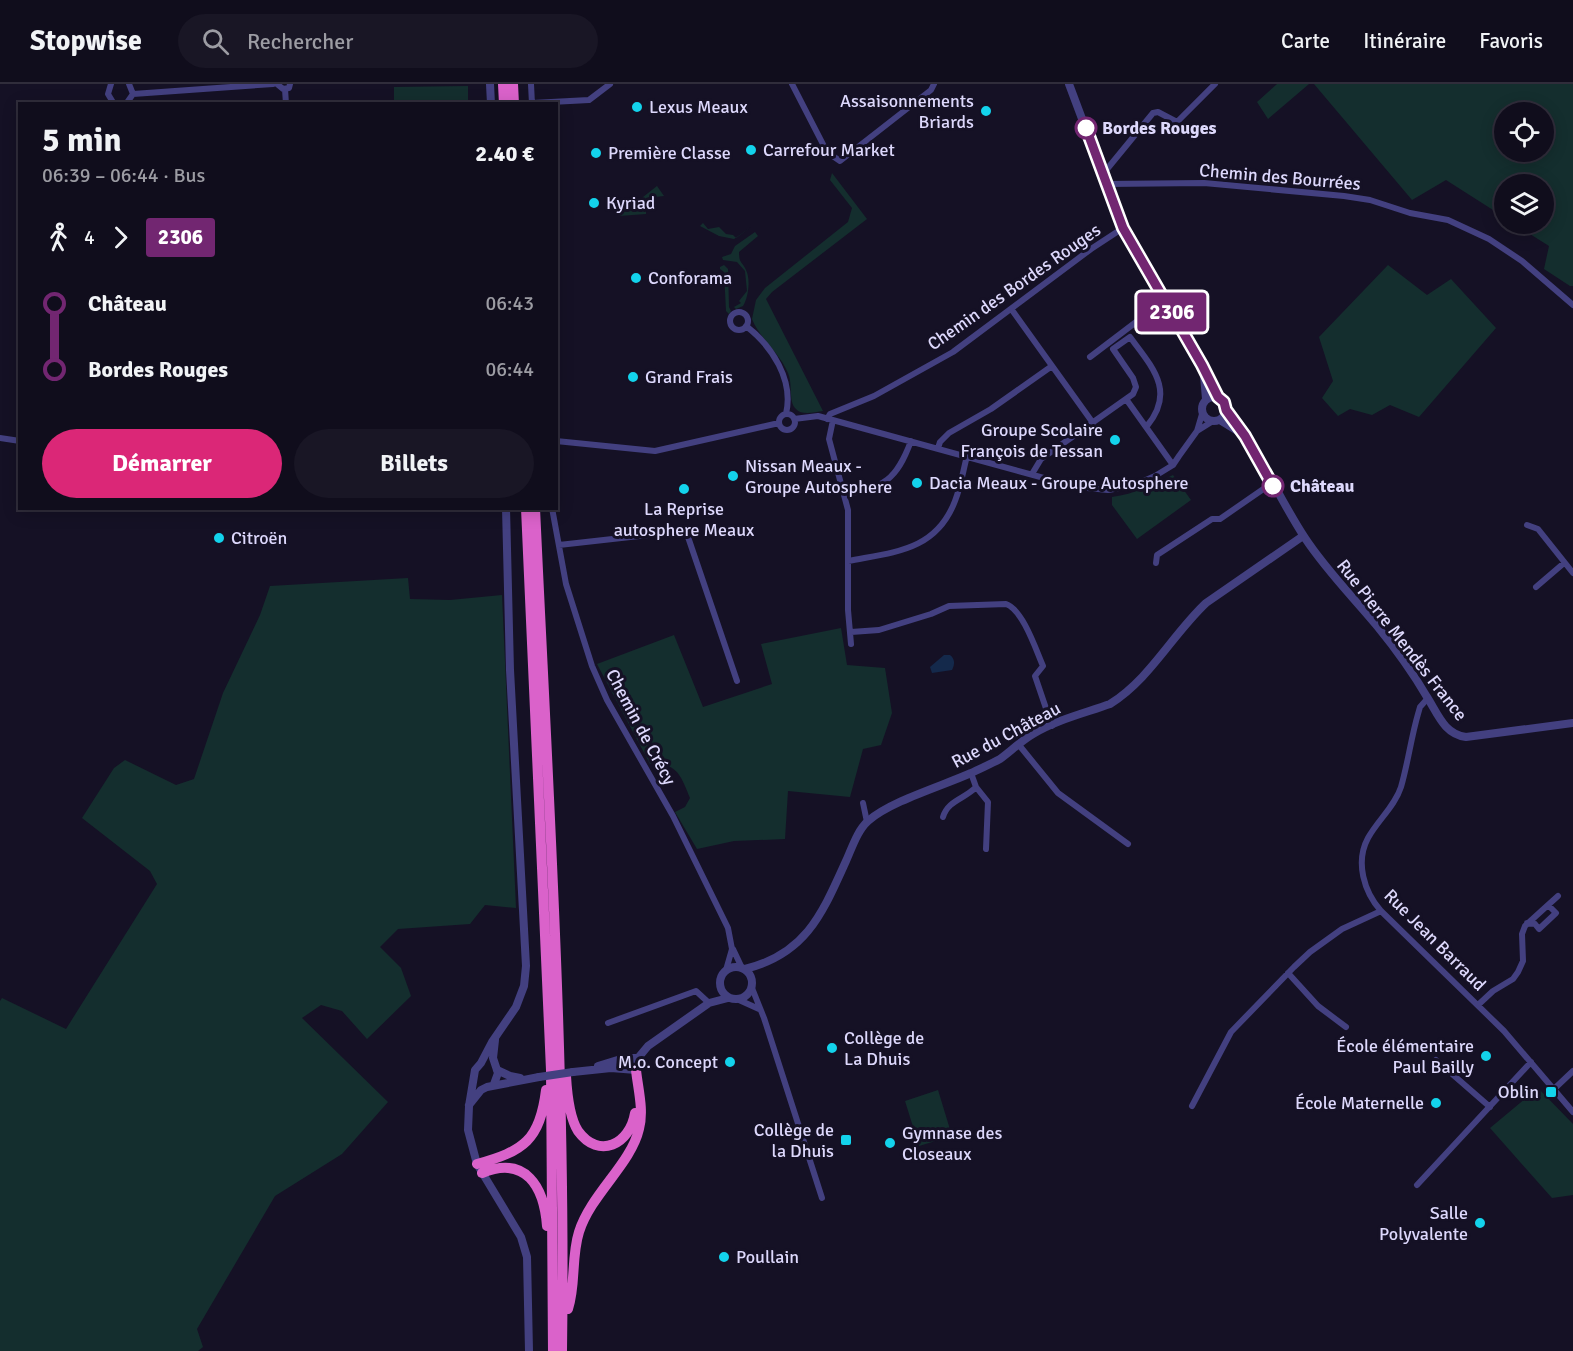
<!DOCTYPE html>
<html lang="fr">
<meta charset="utf-8">
<style>
:root{--surface:#100d1c;--page:#191625;--text:#f1f3f6;--muted:#9c9ca3;--line:#302d3b;--accent:#db2777}
body{margin:0;font-family:Signika,sans-serif;background:var(--page);color:var(--text);height:100vh;display:flex;flex-direction:column;font-size:22px;white-space:nowrap}
*{box-sizing:border-box;margin:0}
p{font-size:20px;color:var(--muted)}
.icon{flex:none;width:33px;height:33px;fill:none;stroke:currentColor;stroke-width:2;stroke-linecap:round;stroke-linejoin:round}
.map{position:relative;flex:1;overflow:hidden}
.drawer{position:absolute;left:18px;top:18px;width:540px;height:408px;display:flex;flex-direction:column;background:var(--surface);border-radius:0px;box-shadow:0 3px 15px #0003,0 0 0 2px var(--line)}
.drawer>*{flex:none}
.badge{padding:0 12px;border-radius:4px;font-size:21px;line-height:39px}
.tools{position:absolute;left:1494px;top:18px;display:grid;gap:12px}
.tools a{display:grid;place-items:center;width:60px;height:60px;border-radius:50%;background:var(--surface);box-shadow:0 3px 15px #0003,0 0 0 2px var(--line);font-size:30px}
.map>.badge{position:absolute;translate:-50% -50%;box-shadow:0 0 0 3px #fff}
.legs{display:flex;align-items:center;gap:9px;height:66px;padding:0 24px;font-size:20px}
.legs p{margin-inline-start:auto}
.overview{display:flex;align-items:center;justify-content:space-between;height:102px;padding:0 24px}
h1{font-size:33px;font-weight:800;line-height:45px}
.button{display:flex;gap:12px;margin-top:auto;padding:12px 24px}
.button a{flex:1;height:69px;border-radius:36px;background:var(--accent);color:#fff;font-size:24px;font-weight:800;line-height:69px;text-align:center}
.button a+a{background:var(--page);color:var(--text)}
ul{padding:0 24px;list-style:none}
li{display:flex;align-items:center;gap:21px;height:66px;font-size:22px}
li i{display:grid;place-items:center;width:9px;height:100%;margin:0 8px;background:currentColor}
li i::after{content:'';width:15px;height:15px;margin:-8px;border:4px solid;border-radius:50%;background:var(--surface)}
li p{margin-inline-start:auto}
li:first-child i{background:linear-gradient(#0000 50%,currentColor 0)}
li:last-child i{background:linear-gradient(currentColor 50%,#0000 0)}
header{display:flex;align-items:center;gap:36px;box-sizing:border-box;height:84px;padding:0 30px;background:var(--surface);border-bottom:2px solid var(--line)}
header strong{font-size:28px}
nav{display:flex;gap:33px;margin-inline-start:auto;font-size:21px}
.search{width:420px;height:54px;background:var(--page);display:flex;align-items:center;gap:15px;box-sizing:border-box;padding:0 21px;border-radius:33px;color:var(--muted);font-size:22px}
.map>svg:first-child{display:block}
.green{fill:#142e2e;fill-rule:evenodd}
.water{fill:#14294b}
.lines{fill:none;stroke-linecap:round;stroke-linejoin:round}
.minor{stroke:#434080;stroke-width:6}
.tertiary{stroke:#434080;stroke-width:8}
.trunk{stroke:#da62ca;stroke-width:10}
.tertiary-bridge{stroke:#434080;stroke-width:8}
.line-1-casing{stroke:#fff;stroke-width:14}
.line-1{stroke:#722671;stroke-width:9}
.poi-dot{fill:#13d3ec;stroke:#151125;stroke-width:2}
.stop-1-dot{fill:#fff;stroke:#722671;stroke-width:3}
.labels{text-anchor:middle;dominant-baseline:central;stroke-width:6;stroke-linejoin:round;paint-order:stroke}
.poi-label{font-size:18px;fill:#ddd8fc;stroke:#151125;text-anchor:start}
.stop-label{font-size:18px;font-weight:bold;fill:#ddd8fc;stroke:#151125;text-anchor:start}
.street-label{font-size:18px;fill:#ddd8fc;stroke:#151125}
</style>
<header>
<strong>Stopwise</strong>
<div class="search"><svg class="icon" aria-label="search" viewBox="0 0 24 24"><circle cx="10" cy="10" r="6"/><path d="M15 15l6 6"/></svg>Rechercher</div>
<nav><a>Carte</a><a>Itinéraire</a><a>Favoris</a></nav>
</header>
<div class="map">
<svg width="1573" height="1267" viewBox="0 0 1573 1267">
<rect width="100%" height="100%" fill="#151125"/>
<path class="green" d="M1277 0H1309L1268 35 1257 18Z
M1314 0H1573V202H1570L1544 185 1549 162 1514 140H1544V100H1504V133L1446 96 1412 116ZM1504 28H1544V68H1504Z
M468 2V19H394V3Z
M832 89 867 135 772 208 766 215 823 327C815 328 802 332 796 325 788 318 793 300 788 289 780 269 760 255 752 235L756 216 765 204 848 138 852 124 830 96Z
M657 102 664 112 646 114V130L619 132Z
M703 139 708 145 719 143 726 150 733 151 736 154 751 143 734 155 719 152 700 142Z
M755 148 758 152 739 168C739 180 742 177 746 186 751 196 748 214 743 222L736 225 734 223 741 219 739 217 747 207 745 187 737 178 723 176 722 173 731 170 735 162Z
M724 181 728 185 729 223 731 227 729 230 726 227 724 188 720 185V183Z
M1388 181 1427 211 1451 195 1496 244 1419 333 1390 321 1372 331 1350 325 1338 332 1322 314 1333 297 1319 253Z
M1173 391 1191 416 1137 455 1112 421V413C1135 410 1152 401 1173 391Z
M408 494 410 515 450 516 502 511 516 824 485 821 470 840 398 845 380 863 401 884 411 912 367 955 342 927 321 921 302 934 388 1018 342 1070 275 1112 197 1245 203 1263 198 1267H0V917L2 914 66 945 157 800 150 787 82 734 114 684 125 676 176 701 194 695 223 609 260 531 270 502Z
M841 544 847 581 885 584 892 629 881 661 863 665 850 713 788 707 785 755 734 757 697 765 675 728 685 723 690 714C681 692 677 678 650 680L597 580 674 551 703 623 772 600 761 560Z
M1538 1004 1573 1040V1111L1552 1114 1490 1044Z
M938 1006 952 1052 919 1062 905 1017Z"/>
<path class="water" d="M944 571H950C955 575 955 580 952 586L932 589 930 583Z"/>
<g class="lines">
<path class="minor" d="M111 0 108 10 114 20
M277 0 283 5 289 4 290 0
M531 0 532 20
M792 0 827 68 840 77 931 6 934 0
M285 5 286 20
M133 10 273 0
M532 19 589 16 610 0
M126 20 133 10 129 0
M1103 90 1153 29 1158 28 1177 38 1215 0
M1106 100 1204 99 1344 112 1370 116 1410 129 1448 136 1489 155 1522 177 1573 221
M1012 226 1093 339
M730 237a9 9 0 1 1 18 0a9 9 0 1 1-18 0Z
M746 242C772 262 794 296 786 330
M1090 273 1165 216
M1126 315 1173 381
M779 338a8 8 0 1 1 16 0a8 8 0 1 1-16 0Z
M794 335 818 332 1077 403 1108 406 1132 402 1155 392 1173 381 1179 372 1197 347 1202 330
M827 335 830 330 874 312 953 268 1091 165 1123 144
M833 336 829 355 848 426V526L851 560
M1197 347 1213 337
M0 354 20 357
M556 357 655 367 779 339
M938 364 940 358 949 349 991 325 1052 282
M1032 390 1041 375 1133 310 1136 303 1133 294 1113 265 1130 253C1152 283 1176 307 1147 342
M844 411C885 402 896 397 911 357
M552 424 566 500 592 582 607 616 673 732 728 844 732 865 726 886
M1527 441 1538 445 1573 489
M559 461 675 448 687 450 737 597
M848 477C894 468 936 467 955 417 961 402 963 387 967 372
M1156 479 1157 471 1212 435H1220L1272 399
M1536 503 1564 479
M851 548 879 546 931 530 949 522 1006 520C1023 526 1036 566 1043 582L1035 592 1052 642
M1428 614 1420 623 1418 630C1411 654 1408 679 1401 703 1395 722 1378 736 1368 754 1355 778 1364 808 1381 827L1504 947 1573 1028
M1019 661 1058 709 1128 760
M976 703 988 718 986 765
M863 719 867 738
M943 733C948 716 965 715 976 703L971 689
M1548 821 1558 812
M733 865 742 884
M1288 889 1318 922 1346 943
M752 904 764 934 822 1114
M739 916 759 925
M1478 921 1493 907 1513 895 1518 888 1523 877 1522 850 1525 842 1548 821 1556 829 1539 845 1535 840 1527 839
M608 939 696 907 709 919
M1436 976 1490 1023
M1554 1005 1573 987
M1192 1022 1231 948 1294 883 1310 868 1342 845 1381 827
M1417 1101 1531 978"/>
<path class="tertiary" d="M490 0 491 20
M1069 0 1123 144 1202 281 1218 313
M1204 292 1206 315
M1202 325a12 12 0 1 1 24 0a12 12 0 1 1-24 0Z
M1226 326C1258 364 1278 413 1305 454 1326 486 1353 513 1377 542 1395 564 1413 589 1427 613 1438 630 1444 650 1466 653L1573 639
M1220 336 1241 349
M506 424 510 586 526 882 524 902 516 923 492 958 481 979 475 986 469 1022 468 1046 477 1080 521 1153 527 1173 529 1267
M720 899a16 16 0 1 1 32 0a16 16 0 1 1-32 0Z
M745 885C806 870 822 830 846 777 852 764 857 747 868 737 891 717 942 702 971 689 981 684 991 680 1000 675 1011 667 1021 657 1033 650 1056 636 1085 629 1110 620 1150 595 1172 551 1206 519L1303 452
M598 982 624 974H638
M497 986 510 992 520 994
M573 988 611 984 636 986 638 974 648 962 709 919 728 914
M494 1000 498 989 493 974 495 956
M469 1021 481 1006 487 1003 539 993"/>
<path class="trunk" d="M503 0 504 20
M513 0 514 20
M526 424 551 986 553 1267
M535 424C548 705 566 986 562 1267
M566 992C567 1009 569 1033 578 1047 599 1076 630 1060 635 1029
M477 1080C524 1067 540 1056 546 1006
M482 1089C526 1071 544 1103 547 1142
M568 1225C576 1201 571 1173 579 1148 591 1110 631 1080 639 1045 644 1026 638 1005 636 986"/>
<path class="tertiary-bridge" d="M539 993 573 988"/>
</g>
<g class="lines">
<defs>
<path id="line-1" d="M1086 44 1123 144 1202 281 1218 313 1224 318 1226 326 1245 352 1273 402"/>
</defs>
<use href="#line-1" class="line-1-casing"/>
<use href="#line-1" class="line-1"/>
</g>
<g class="poi-dot">
<circle cx="637" cy="23" r="6"/>
<circle cx="986" cy="27" r="6"/>
<circle cx="751" cy="66" r="6"/>
<circle cx="596" cy="69" r="6"/>
<circle cx="594" cy="119" r="6"/>
<circle cx="636" cy="194" r="6"/>
<circle cx="633" cy="293" r="6"/>
<circle cx="1115" cy="356" r="6"/>
<circle cx="733" cy="392" r="6"/>
<circle cx="917" cy="399" r="6"/>
<circle cx="684" cy="405" r="6"/>
<circle cx="219" cy="454" r="6"/>
<circle cx="832" cy="964" r="6"/>
<circle cx="1486" cy="972" r="6"/>
<circle cx="730" cy="978" r="6"/>
<rect x="1545" y="1002" width="12" height="12" rx="3"/>
<circle cx="1436" cy="1019" r="6"/>
<rect x="840" y="1050" width="12" height="12" rx="3"/>
<circle cx="890" cy="1059" r="6"/>
<circle cx="1480" cy="1139" r="6"/>
<circle cx="724" cy="1173" r="6"/>
</g>
<g class="stop-1-dot">
<circle cx="1086" cy="44" r="10"/>
<circle cx="1273" cy="402" r="10"/>
</g>
<g class="labels">
<g class="poi-label">
<text x="974" y="17" text-anchor="end">Assaisonnements<tspan x="974" dy="21">Briards</tspan></text>
<text x="649" y="23">Lexus Meaux</text>
<text x="763" y="66">Carrefour Market</text>
<text x="608" y="69">Première Classe</text>
<text x="606" y="119">Kyriad</text>
<text x="648" y="194">Conforama</text>
<text x="645" y="293">Grand Frais</text>
<text x="1103" y="346" text-anchor="end">Groupe Scolaire<tspan x="1103" dy="21">François de Tessan</tspan></text>
<text x="745" y="382">Nissan Meaux -<tspan x="745" dy="21">Groupe Autosphere</tspan></text>
<text x="929" y="399">Dacia Meaux - Groupe Autosphere</text>
<text x="684" y="425" text-anchor="middle">La Reprise<tspan x="684" dy="21">autosphere Meaux</tspan></text>
<text x="231" y="454">Citroën</text>
<text x="844" y="954">Collège de<tspan x="844" dy="21">La Dhuis</tspan></text>
<text x="1474" y="962" text-anchor="end">École élémentaire<tspan x="1474" dy="21">Paul Bailly</tspan></text>
<text x="718" y="978" text-anchor="end">M.o. Concept</text>
<text x="1539" y="1008" text-anchor="end">Oblin</text>
<text x="1424" y="1019" text-anchor="end">École Maternelle</text>
<text x="834" y="1046" text-anchor="end">Collège de<tspan x="834" dy="21">la Dhuis</tspan></text>
<text x="902" y="1049">Gymnase des<tspan x="902" dy="21">Closeaux</tspan></text>
<text x="1468" y="1129" text-anchor="end">Salle<tspan x="1468" dy="21">Polyvalente</tspan></text>
<text x="736" y="1173">Poullain</text>
</g>
<g class="stop-label">
<text x="1102" y="44">Bordes Rouges</text>
<text x="1290" y="402">Château</text>
</g>
<g class="street-label">
<text transform="translate(1280 93) rotate(5)">Chemin des Bourrées</text>
<text transform="translate(1014 203) rotate(-35)">Chemin des Bordes Rouges</text>
<text transform="translate(1402 556) rotate(52)">Rue Pierre Mendès France</text>
<text transform="translate(641 643) rotate(62)">Chemin de Crécy</text>
<text transform="translate(1006 651) rotate(-28)">Rue du Château</text>
<text transform="translate(1435 856) rotate(45)">Rue Jean Barraud</text>
</g>
</g>
</svg>
<div class="tools">
<a><svg class="icon" aria-label="locate" viewBox="0 0 24 24"><circle cx="12" cy="12" r="6"/><path d="M12 2v4M12 18v4M2 12h4M18 12h4"/></svg></a>
<a><svg class="icon" aria-label="layers" viewBox="0 0 24 24"><path d="M12 4l9 5-9 5-9-5zM3 14l9 5 9-5"/></svg></a>
</div>
<b class="badge" style="left:1172px;top:228px;background:#722671;color:#fff">2306</b>
<section class="drawer">
<div class="overview"><div><h1>5 min</h1><p>06:39 – 06:44 · Bus</p></div><b>2.40 €</b></div>
<div class="legs"><svg class="icon" aria-label="walk" viewBox="0 0 24 24"><circle cx="13" cy="4" r="2"/><path d="M13 8l-2 6 4 7M11 14l-3 7M7 12l3-4h3l4 4"/></svg>4<svg class="icon" aria-label="forward" viewBox="0 0 24 24"><path d="M9 5l7 7-7 7"/></svg><b class="badge" style="background:#722671;color:#fff">2306</b></div>
<ul>
<li><i style="color:#722671"></i><b>Château</b><p>06:43</p></li>
<li><i style="color:#722671"></i><b>Bordes Rouges</b><p>06:44</p></li>
</ul>
<div class="button"><a>Démarrer</a><a>Billets</a></div>
</section>
</div>
